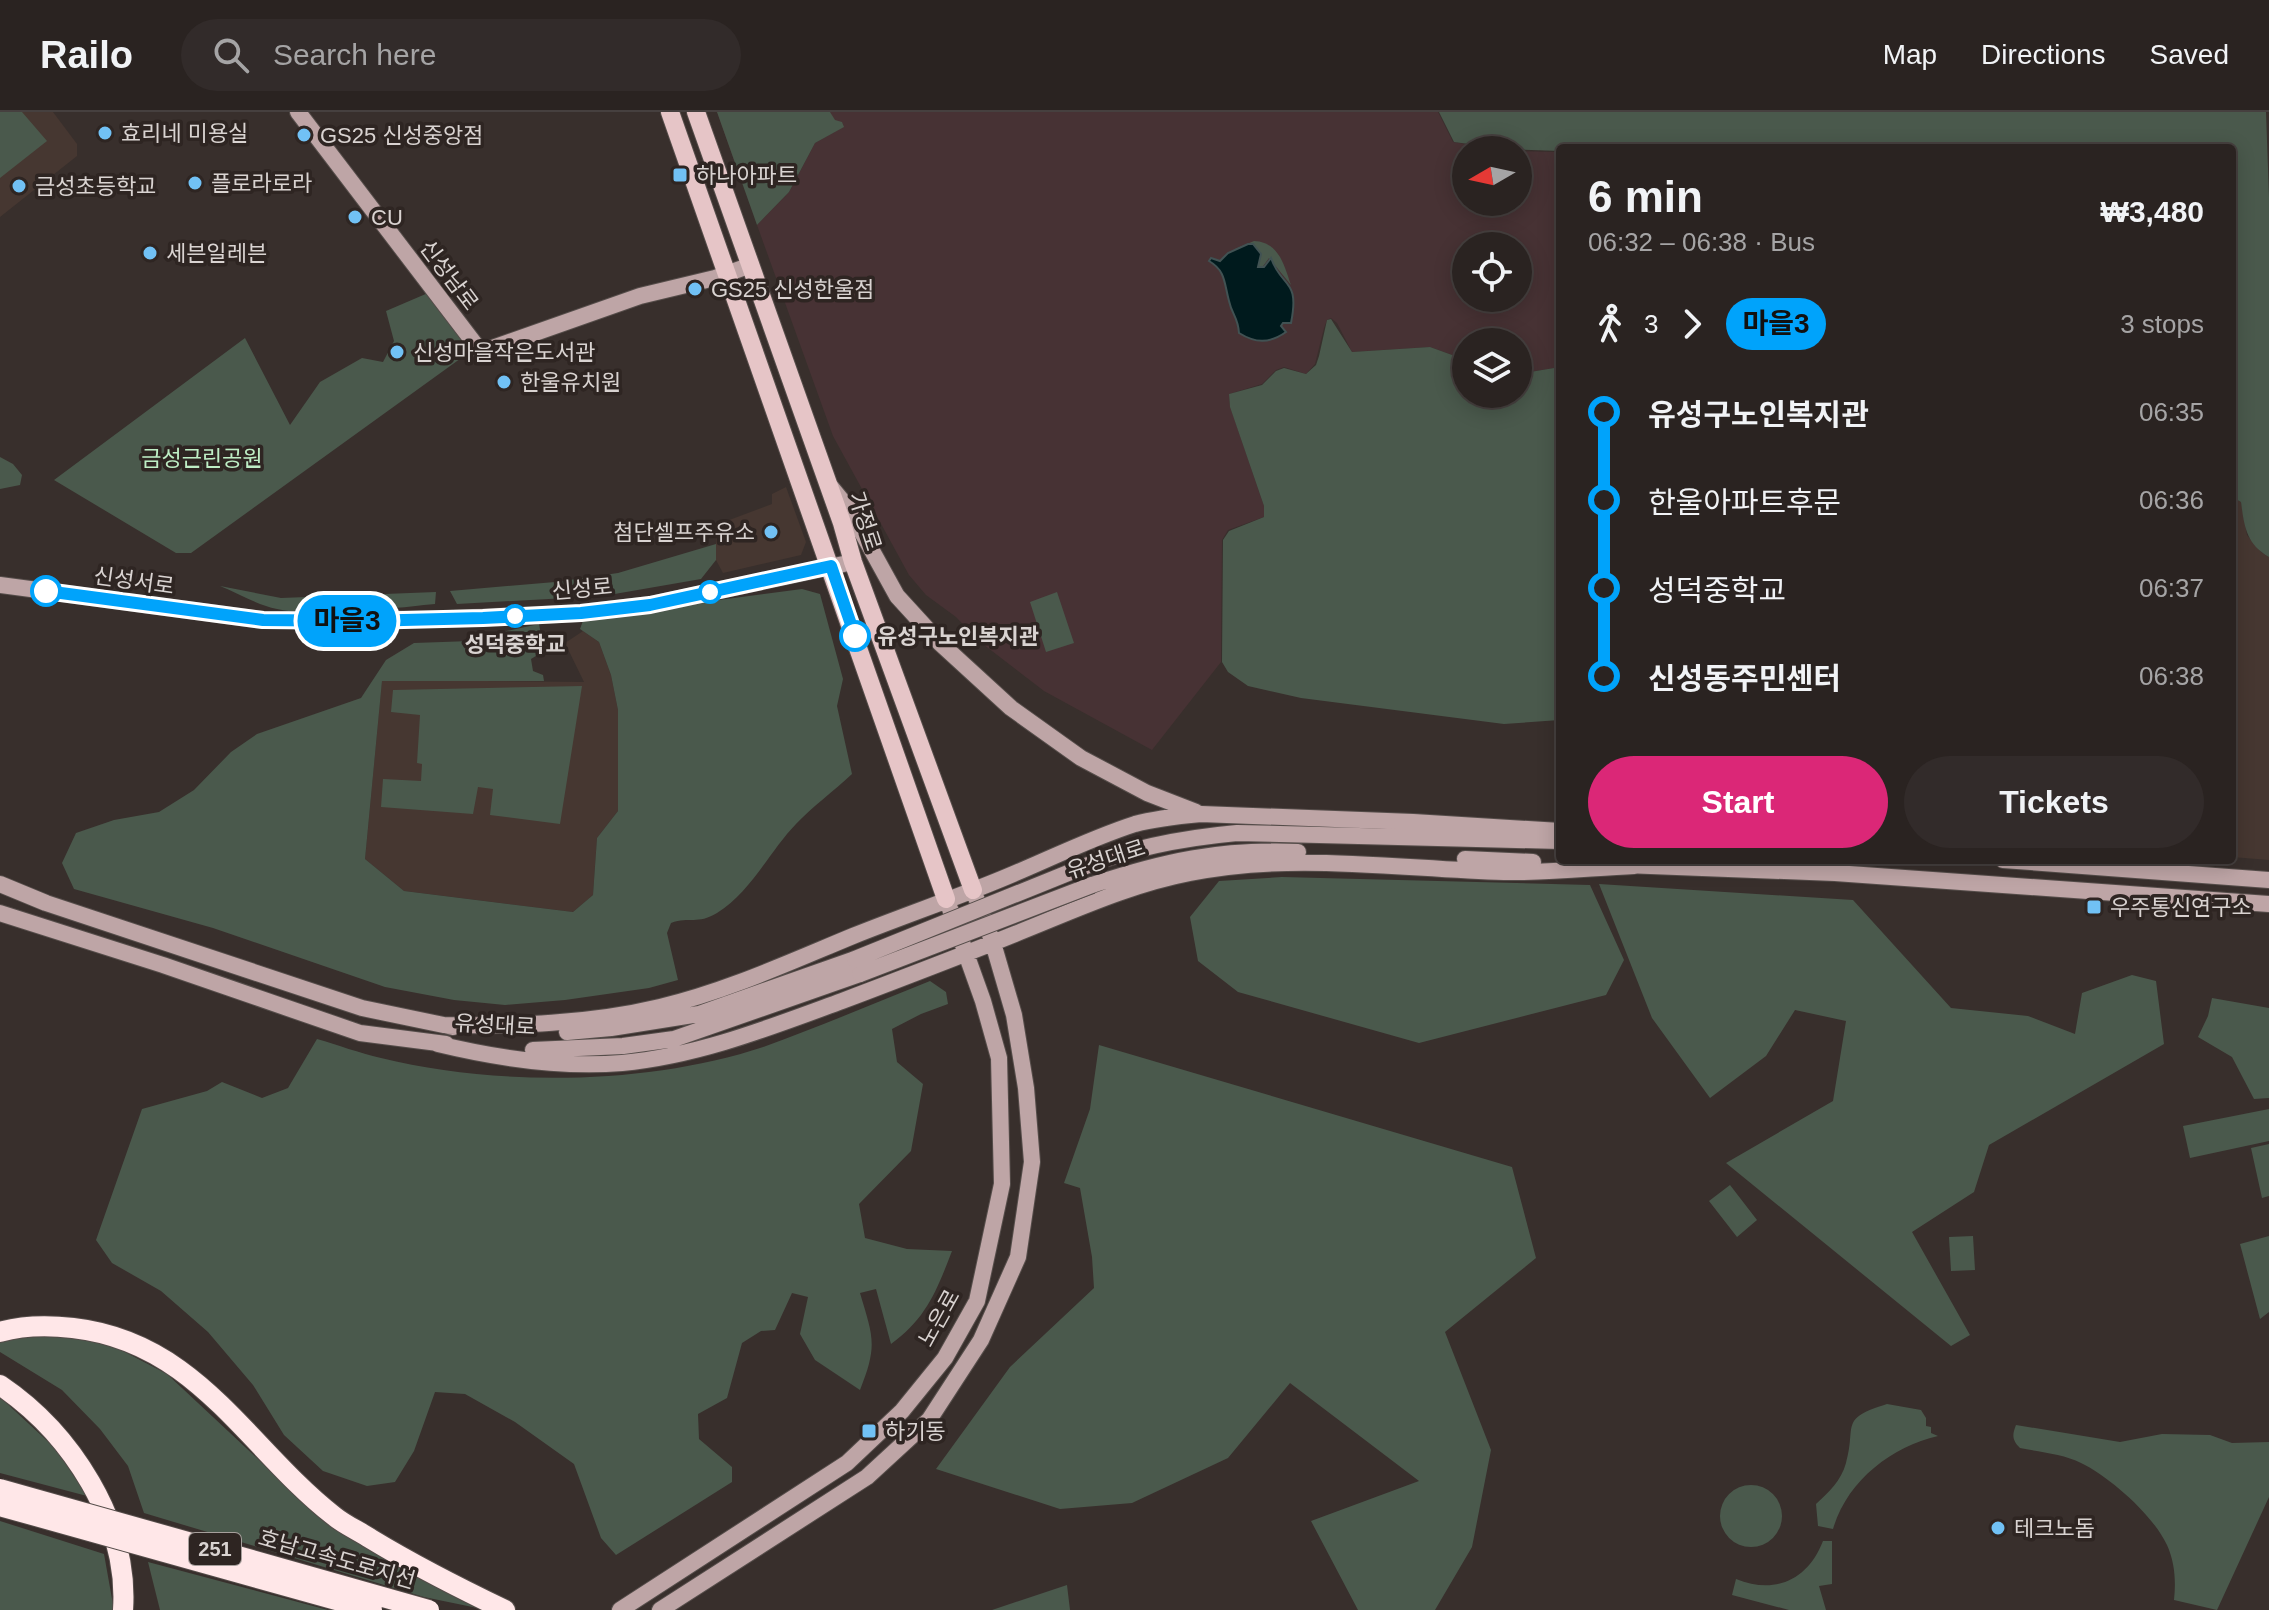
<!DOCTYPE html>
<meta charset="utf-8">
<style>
:root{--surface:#2a2321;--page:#322b2a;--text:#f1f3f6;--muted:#a5a4a5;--line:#46403f;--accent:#db2777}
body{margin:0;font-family:Arial,"Noto Sans KR",sans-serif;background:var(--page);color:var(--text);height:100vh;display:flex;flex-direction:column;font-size:30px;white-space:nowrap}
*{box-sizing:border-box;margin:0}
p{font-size:26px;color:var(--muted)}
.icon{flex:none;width:44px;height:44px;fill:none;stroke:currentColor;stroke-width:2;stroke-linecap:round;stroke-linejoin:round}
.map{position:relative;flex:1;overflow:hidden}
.drawer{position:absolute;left:1556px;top:32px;width:680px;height:720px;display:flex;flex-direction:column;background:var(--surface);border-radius:8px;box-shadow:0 4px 20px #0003,0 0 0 2px var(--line)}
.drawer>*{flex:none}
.badge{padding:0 16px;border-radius:26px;font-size:28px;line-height:52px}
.needle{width:52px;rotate:261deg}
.buttons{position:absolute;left:1452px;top:24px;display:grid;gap:16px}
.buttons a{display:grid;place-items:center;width:80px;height:80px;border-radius:50%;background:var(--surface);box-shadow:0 4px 20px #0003,0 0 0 2px var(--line);font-size:40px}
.map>.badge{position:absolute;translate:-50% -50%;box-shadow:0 0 0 4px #fff}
.legs{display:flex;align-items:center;gap:12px;height:88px;padding:0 32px;font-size:26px}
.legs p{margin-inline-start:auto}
.overview{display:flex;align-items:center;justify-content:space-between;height:136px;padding:0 32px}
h1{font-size:44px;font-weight:800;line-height:60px}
.button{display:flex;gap:16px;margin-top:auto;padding:16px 32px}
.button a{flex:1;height:92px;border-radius:48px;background:var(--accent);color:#fff;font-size:32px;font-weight:800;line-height:92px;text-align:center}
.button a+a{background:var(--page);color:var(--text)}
ul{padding:0 32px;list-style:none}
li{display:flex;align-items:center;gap:28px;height:88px;font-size:30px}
li i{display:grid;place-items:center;width:12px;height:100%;margin:0 10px;background:currentColor}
li i::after{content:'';width:20px;height:20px;margin:-10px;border:6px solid;border-radius:50%;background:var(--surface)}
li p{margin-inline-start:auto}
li:first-child i{background:linear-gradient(#0000 50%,currentColor 0)}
li:last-child i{background:linear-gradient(currentColor 50%,#0000 0)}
header{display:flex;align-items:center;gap:48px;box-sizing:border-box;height:112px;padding:0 40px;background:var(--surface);border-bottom:2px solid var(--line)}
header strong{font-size:38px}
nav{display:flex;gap:44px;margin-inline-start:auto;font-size:28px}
.search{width:560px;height:72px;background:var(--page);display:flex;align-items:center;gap:20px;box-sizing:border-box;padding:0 28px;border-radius:44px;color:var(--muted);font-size:30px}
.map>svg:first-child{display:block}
.built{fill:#463731}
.industrial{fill:#473234;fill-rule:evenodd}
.green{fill:#4a594c}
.water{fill:#001a1d;stroke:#415253;stroke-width:2}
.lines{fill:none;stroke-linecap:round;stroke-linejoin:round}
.secondary-casing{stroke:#554d4a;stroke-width:18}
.primary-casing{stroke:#554d4a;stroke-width:20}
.highway-casing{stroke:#554d4a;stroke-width:22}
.secondary{stroke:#bea5a6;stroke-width:16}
.primary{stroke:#e6c5c7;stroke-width:18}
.highway{stroke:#ffe7e8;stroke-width:20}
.secondary-bridge-casing{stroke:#554d4a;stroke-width:18;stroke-linecap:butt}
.highway-bridge-casing{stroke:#554d4a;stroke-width:22;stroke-linecap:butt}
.secondary-bridge{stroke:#bea5a6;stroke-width:16}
.highway-bridge{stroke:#ffe7e8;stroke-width:20}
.line-1-casing{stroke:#fff;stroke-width:18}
.line-1{stroke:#00a3fb;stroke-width:12}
.poi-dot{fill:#71c1f5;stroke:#2e2522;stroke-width:3}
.stop-1-dot{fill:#fff;stroke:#00a3fb;stroke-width:4}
.labels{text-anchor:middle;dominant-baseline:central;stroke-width:7;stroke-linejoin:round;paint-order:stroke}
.shield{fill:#2e2522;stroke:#a69f9c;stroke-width:2}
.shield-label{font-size:20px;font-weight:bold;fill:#d9d3d1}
.poi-label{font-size:22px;fill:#d9d3d1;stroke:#2e2522;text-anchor:start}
.street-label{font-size:22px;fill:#d9d3d1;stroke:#2e2522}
.park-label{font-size:22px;fill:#beeec5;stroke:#2e2522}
.stop-label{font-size:22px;font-weight:bold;fill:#d9d3d1;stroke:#2e2522;text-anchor:start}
</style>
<header>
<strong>Railo</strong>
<div class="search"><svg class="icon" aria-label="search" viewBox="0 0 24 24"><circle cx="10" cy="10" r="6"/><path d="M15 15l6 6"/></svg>Search here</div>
<nav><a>Map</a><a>Directions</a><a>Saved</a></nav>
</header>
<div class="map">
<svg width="2269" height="1498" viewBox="0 0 2269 1498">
<rect width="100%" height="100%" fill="#382f2c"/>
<path class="built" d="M0 0H53L77 32V44L0 105Z
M786 375 806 430 801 443 723 461 716 448V413L772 392V382Z
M2232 385 2241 390 2247 423 2261 440 2269 445V748L2232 745Z
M583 519 599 530 611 563 618 598V699L597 726 593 783 573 800 404 779 365 747 382 568 584 570 565 531Z"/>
<path class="industrial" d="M717 0H1438L1453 30 1505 38H1466V90H1518V39L1560 40V255L1518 262V230H1466V248L1430 235 1352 240 1337 211 1331 206 1327 208 1324 216 1315 252 1306 262 1284 255 1276 258 1262 272 1229 282 1230 294 1264 394V405L1228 418 1222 428 1221 550 1152 638 1044 579 979 529 956 505 926 483 909 463 833 324 757 113 789 80 815 31 843 15 842 10 734 48ZM1466 134H1518V186H1466Z"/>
<path class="green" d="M0 0H22L47 29 0 66Z
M717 0H830L835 8 842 10 844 15 815 31 789 80 757 113Z
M1439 0H2266L2269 85V445C2246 432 2244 413 2241 390L2232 385V36H1560V39L1505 37 1454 30Z
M1254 129C1279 130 1284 153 1291 173L1269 146 1261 157 1241 137H1235Z
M428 181 465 232 464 244 191 441H176L54 368 245 226 290 313 320 270 362 246 383 250 394 229 386 199Z
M1331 207 1352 240 1430 235 1466 248V282H1518V262L1560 255V608L1504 612 1301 586 1248 574 1228 560 1222 550 1223 428 1229 419 1264 405V394L1230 295 1229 282 1262 273 1276 259 1284 256 1306 262 1316 253 1319 244 1327 208Z
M0 345 13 352 22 363 20 373 0 377Z
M716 432V448L701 467 603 484 457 492 450 479 555 470 618 461Z
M220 474 281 486 436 480 435 492C393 496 304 508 266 494 250 489 235 480 220 474Z
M802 477 820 482 843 567 837 594 852 662C834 679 813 694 796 712 769 740 751 780 717 801 697 813 690 804 671 811L667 821 678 868 649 876 565 888 505 893 454 888 385 875 213 816 74 777 62 751 76 721 114 708 159 700 194 678 231 640 257 622 361 586 386 548 414 531 471 529 497 521 539 512 544 539 531 547 533 559 543 563 544 569H382L365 747 404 779 573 800 593 783 597 726 618 699V598L611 563 599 530 580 517 584 506Z
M1057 480 1074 531 1046 540 1030 490Z
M582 574 560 712 490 703 493 677 478 675 473 702 381 695 383 667 421 669 422 652 417 651 420 603 391 600 393 578Z
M1282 765 1590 773 1624 848 1606 883 1419 931 1238 880 1198 849 1190 805 1219 769Z
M1599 772 1853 788 1951 896 2028 904 2075 922 2082 881 2132 863 2156 869 2164 932 1989 1033 1974 1080 1912 1120 1970 1223 1951 1234 1726 1051 1833 989 1846 909 1795 898 1766 944 1710 986 1652 906Z
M930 869 946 880 948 892 921 902 892 917 897 950 923 972 911 1039 859 1092 865 1126 907 1137 952 1139C937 1178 926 1207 891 1232L876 1177 860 1181C873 1225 878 1233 860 1278L815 1248 800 1222 808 1185 792 1181 775 1218 761 1219 742 1231 727 1286 698 1302 699 1327 732 1355V1370L616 1443 601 1426 574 1352 515 1310 465 1282 435 1280 414 1339 395 1370 367 1374 323 1359 284 1323 253 1273 208 1220 161 1179 112 1151 96 1128 142 997 207 979 222 970 262 986 288 976 317 927C338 933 359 941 381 946 499 975 650 973 766 934 821 914 875 891 930 869Z
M2212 886 2269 896V986L2254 987 2232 945 2198 925 2208 904Z
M1099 933 1512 1055 1536 1146 1445 1220 1491 1338 1472 1435 1435 1498H1358L1311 1409 1419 1369 1290 1271 1228 1346 1132 1391 1060 1397 936 1357 1010 1255 1094 1176 1092 1145 1080 1076 1064 1071 1090 997Z
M2269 997V1029L2190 1046 2183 1014Z
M2269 1032V1084L2262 1086 2251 1036Z
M1730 1073 1757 1108 1737 1125 1709 1089Z
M1973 1124 1975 1158 1951 1159 1949 1125Z
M2269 1124V1200L2260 1207 2240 1132Z
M33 1220 102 1228 167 1262 306 1392 362 1433 446 1480 487 1498 424 1485 144 1401 128 1354 100 1317 62 1278 0 1240V1229Z
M0 1285 56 1337 87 1384 0 1361Z
M1887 1292 1921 1298 1926 1306V1314L1931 1315V1321L1938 1324C1891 1335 1847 1369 1833 1417L1818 1414 1816 1392C1829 1380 1841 1369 1846 1351 1857 1313 1838 1307 1887 1292Z
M2016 1313 2120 1330 2162 1322 2210 1323 2232 1331 2269 1330V1385L2217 1498 2174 1488C2176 1469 2175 1451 2167 1433 2153 1403 2110 1365 2081 1351 2064 1342 2039 1340 2020 1336 2012 1328 2012 1323 2016 1313Z
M1720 1404a31 31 0 1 1 62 0a31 31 0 1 1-62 0Z
M0 1409 104 1442 114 1498H0Z
M1823 1429H1832V1472L1819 1474 1826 1498H1789L1732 1483 1736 1467C1775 1483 1808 1468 1823 1429Z
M148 1450 328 1498H160Z
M1067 1473 1070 1498H992Z"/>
<path class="water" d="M1248 132H1253L1261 142 1258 155H1264L1271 146C1282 177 1300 166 1291 211H1283L1281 214 1286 220C1269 232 1255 231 1239 221 1238 205 1232 203 1229 189 1224 171 1226 159 1209 149L1211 146 1220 149 1228 141Z"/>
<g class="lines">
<defs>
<path id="secondary" d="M298 0 481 240 640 184 715 166 751 153
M831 375 849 397 897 484 940 531 1011 596 1081 646 1147 681 1196 700
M0 473 263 508 449 507 581 501 650 493 853 450
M1465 747 1533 750
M2003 748 2269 768
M1625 753 1835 761 2269 792
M1083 755C1133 735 1183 726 1237 721L1560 729
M0 772 46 791 362 896 453 915
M1092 773C1165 749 1219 737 1298 740
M0 801 163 853 360 921 446 932
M443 913C515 914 589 912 660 895 727 879 790 850 853 824 898 806 944 790 989 772 1038 753 1085 728 1135 712 1157 706 1179 704 1201 702L1413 710 1560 719
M567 920 611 916 699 902 855 847
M438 932C496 946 562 956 622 951 698 944 771 915 842 889 900 867 958 845 1015 822 1073 799 1128 773 1190 761 1293 740 1399 757 1504 760 1547 761 1591 756 1634 754
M533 938 623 934 674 927 860 862
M620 1498 847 1351 902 1299 945 1246 977 1189 1002 1072 999 946 983 889 949 794
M660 1498 867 1365 929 1308 981 1228 1018 1145 1032 1050 1026 976 1014 903 993 831 975 783"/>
<path id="primary" d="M670 0 946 787
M696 0 842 411 853 450 973 778"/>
<path id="highway" d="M0 1220C24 1213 48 1213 73 1216 197 1230 246 1335 334 1404 345 1413 359 1419 371 1427 414 1453 459 1476 505 1498
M0 1273C71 1321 129 1410 123 1498"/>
</defs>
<use href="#secondary" class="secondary-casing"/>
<use href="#primary" class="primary-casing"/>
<use href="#highway" class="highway-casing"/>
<use href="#secondary" class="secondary"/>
<use href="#primary" class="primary"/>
<use href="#highway" class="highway"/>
<defs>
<path id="secondary-bridge" d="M855 847 1083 755
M860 862 1092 773"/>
<path id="highway-bridge" d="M0 1377 429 1498
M0 1394 372 1498"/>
</defs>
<use href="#secondary-bridge" class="secondary-bridge-casing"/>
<use href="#highway-bridge" class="highway-bridge-casing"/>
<use href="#secondary-bridge" class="secondary-bridge"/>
<use href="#highway-bridge" class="highway-bridge"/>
</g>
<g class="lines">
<defs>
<path id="line-1" d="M46 479 263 508 364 509 483 506 581 501 650 493 831 454 855 524"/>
</defs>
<use href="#line-1" class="line-1-casing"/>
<use href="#line-1" class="line-1"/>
</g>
<g class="poi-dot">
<circle cx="105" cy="21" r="8"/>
<circle cx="304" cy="23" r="8"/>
<rect x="672" y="55" width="16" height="16" rx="4"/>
<circle cx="195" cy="71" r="8"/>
<circle cx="19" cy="74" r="8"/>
<circle cx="355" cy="105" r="8"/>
<circle cx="150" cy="141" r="8"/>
<circle cx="695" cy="177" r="8"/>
<circle cx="397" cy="240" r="8"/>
<circle cx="504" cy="270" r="8"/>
<circle cx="771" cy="420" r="8"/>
<rect x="2086" y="787" width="16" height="16" rx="4"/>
<rect x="861" y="1311" width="16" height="16" rx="4"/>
<circle cx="1998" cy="1416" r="8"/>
</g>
<g class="stop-1-dot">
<circle cx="46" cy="479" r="14"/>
<circle cx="710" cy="480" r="10"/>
<circle cx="515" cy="504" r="10"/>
<circle cx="855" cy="524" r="14"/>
</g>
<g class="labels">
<rect class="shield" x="189" y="1421" width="52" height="32" rx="6"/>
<g class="shield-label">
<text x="215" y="1437">251</text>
</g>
<g class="poi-label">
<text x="121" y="21">효리네 미용실</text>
<text x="320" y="23">GS25 신성중앙점</text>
<text x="696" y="63">하나아파트</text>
<text x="211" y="71">플로라로라</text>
<text x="35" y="74">금성초등학교</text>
<text x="371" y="105">CU</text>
<text x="166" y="141">세븐일레븐</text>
<text x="711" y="177">GS25 신성한울점</text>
<text x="413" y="240">신성마을작은도서관</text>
<text x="520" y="270">한울유치원</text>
<text x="755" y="420" text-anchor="end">첨단셀프주유소</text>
<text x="2110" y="795">우주통신연구소</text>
<text x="885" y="1319">하기동</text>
<text x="2014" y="1416">테크노돔</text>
</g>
<g class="street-label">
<text transform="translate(449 163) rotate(53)">신성남로</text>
<text transform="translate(865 409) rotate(72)">가정로</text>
<text transform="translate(134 469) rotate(8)">신성서로</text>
<text transform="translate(582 477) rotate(-5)">신성로</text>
<text transform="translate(1106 747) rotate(-18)">유성대로</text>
<text transform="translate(495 913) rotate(3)">유성대로</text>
<text transform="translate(939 1206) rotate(-61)">노은로</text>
<text transform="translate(337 1447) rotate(16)">호남고속도로지선</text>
</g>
<g class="park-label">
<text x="202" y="346">금성근린공원</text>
</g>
<g class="stop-label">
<text x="877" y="524">유성구노인복지관</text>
<text x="515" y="532" text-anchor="middle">성덕중학교</text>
</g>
</g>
</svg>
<div class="buttons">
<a><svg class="needle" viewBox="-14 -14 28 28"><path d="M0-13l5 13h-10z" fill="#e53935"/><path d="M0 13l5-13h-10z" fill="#a5a4a5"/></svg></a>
<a><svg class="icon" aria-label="locate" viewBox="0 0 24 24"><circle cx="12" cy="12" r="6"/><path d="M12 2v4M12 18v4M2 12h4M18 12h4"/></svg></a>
<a><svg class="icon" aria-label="layers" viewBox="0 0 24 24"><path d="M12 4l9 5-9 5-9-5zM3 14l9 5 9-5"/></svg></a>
</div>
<b class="badge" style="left:347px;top:509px;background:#00a3fb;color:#111">마을3</b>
<section class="drawer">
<div class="overview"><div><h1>6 min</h1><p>06:32 – 06:38 · Bus</p></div><b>₩3,480</b></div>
<div class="legs"><svg class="icon" aria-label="walk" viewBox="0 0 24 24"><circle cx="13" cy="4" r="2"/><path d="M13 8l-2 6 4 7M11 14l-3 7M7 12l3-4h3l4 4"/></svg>3<svg class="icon" aria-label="forward" viewBox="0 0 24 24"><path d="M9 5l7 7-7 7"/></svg><b class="badge" style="background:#00a3fb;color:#111">마을3</b><p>3 stops</p></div>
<ul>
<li><i style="color:#00a3fb"></i><b>유성구노인복지관</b><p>06:35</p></li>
<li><i style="color:#00a3fb"></i><span>한울아파트후문</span><p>06:36</p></li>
<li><i style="color:#00a3fb"></i><span>성덕중학교</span><p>06:37</p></li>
<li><i style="color:#00a3fb"></i><b>신성동주민센터</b><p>06:38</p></li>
</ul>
<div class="button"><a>Start</a><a>Tickets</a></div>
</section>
</div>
